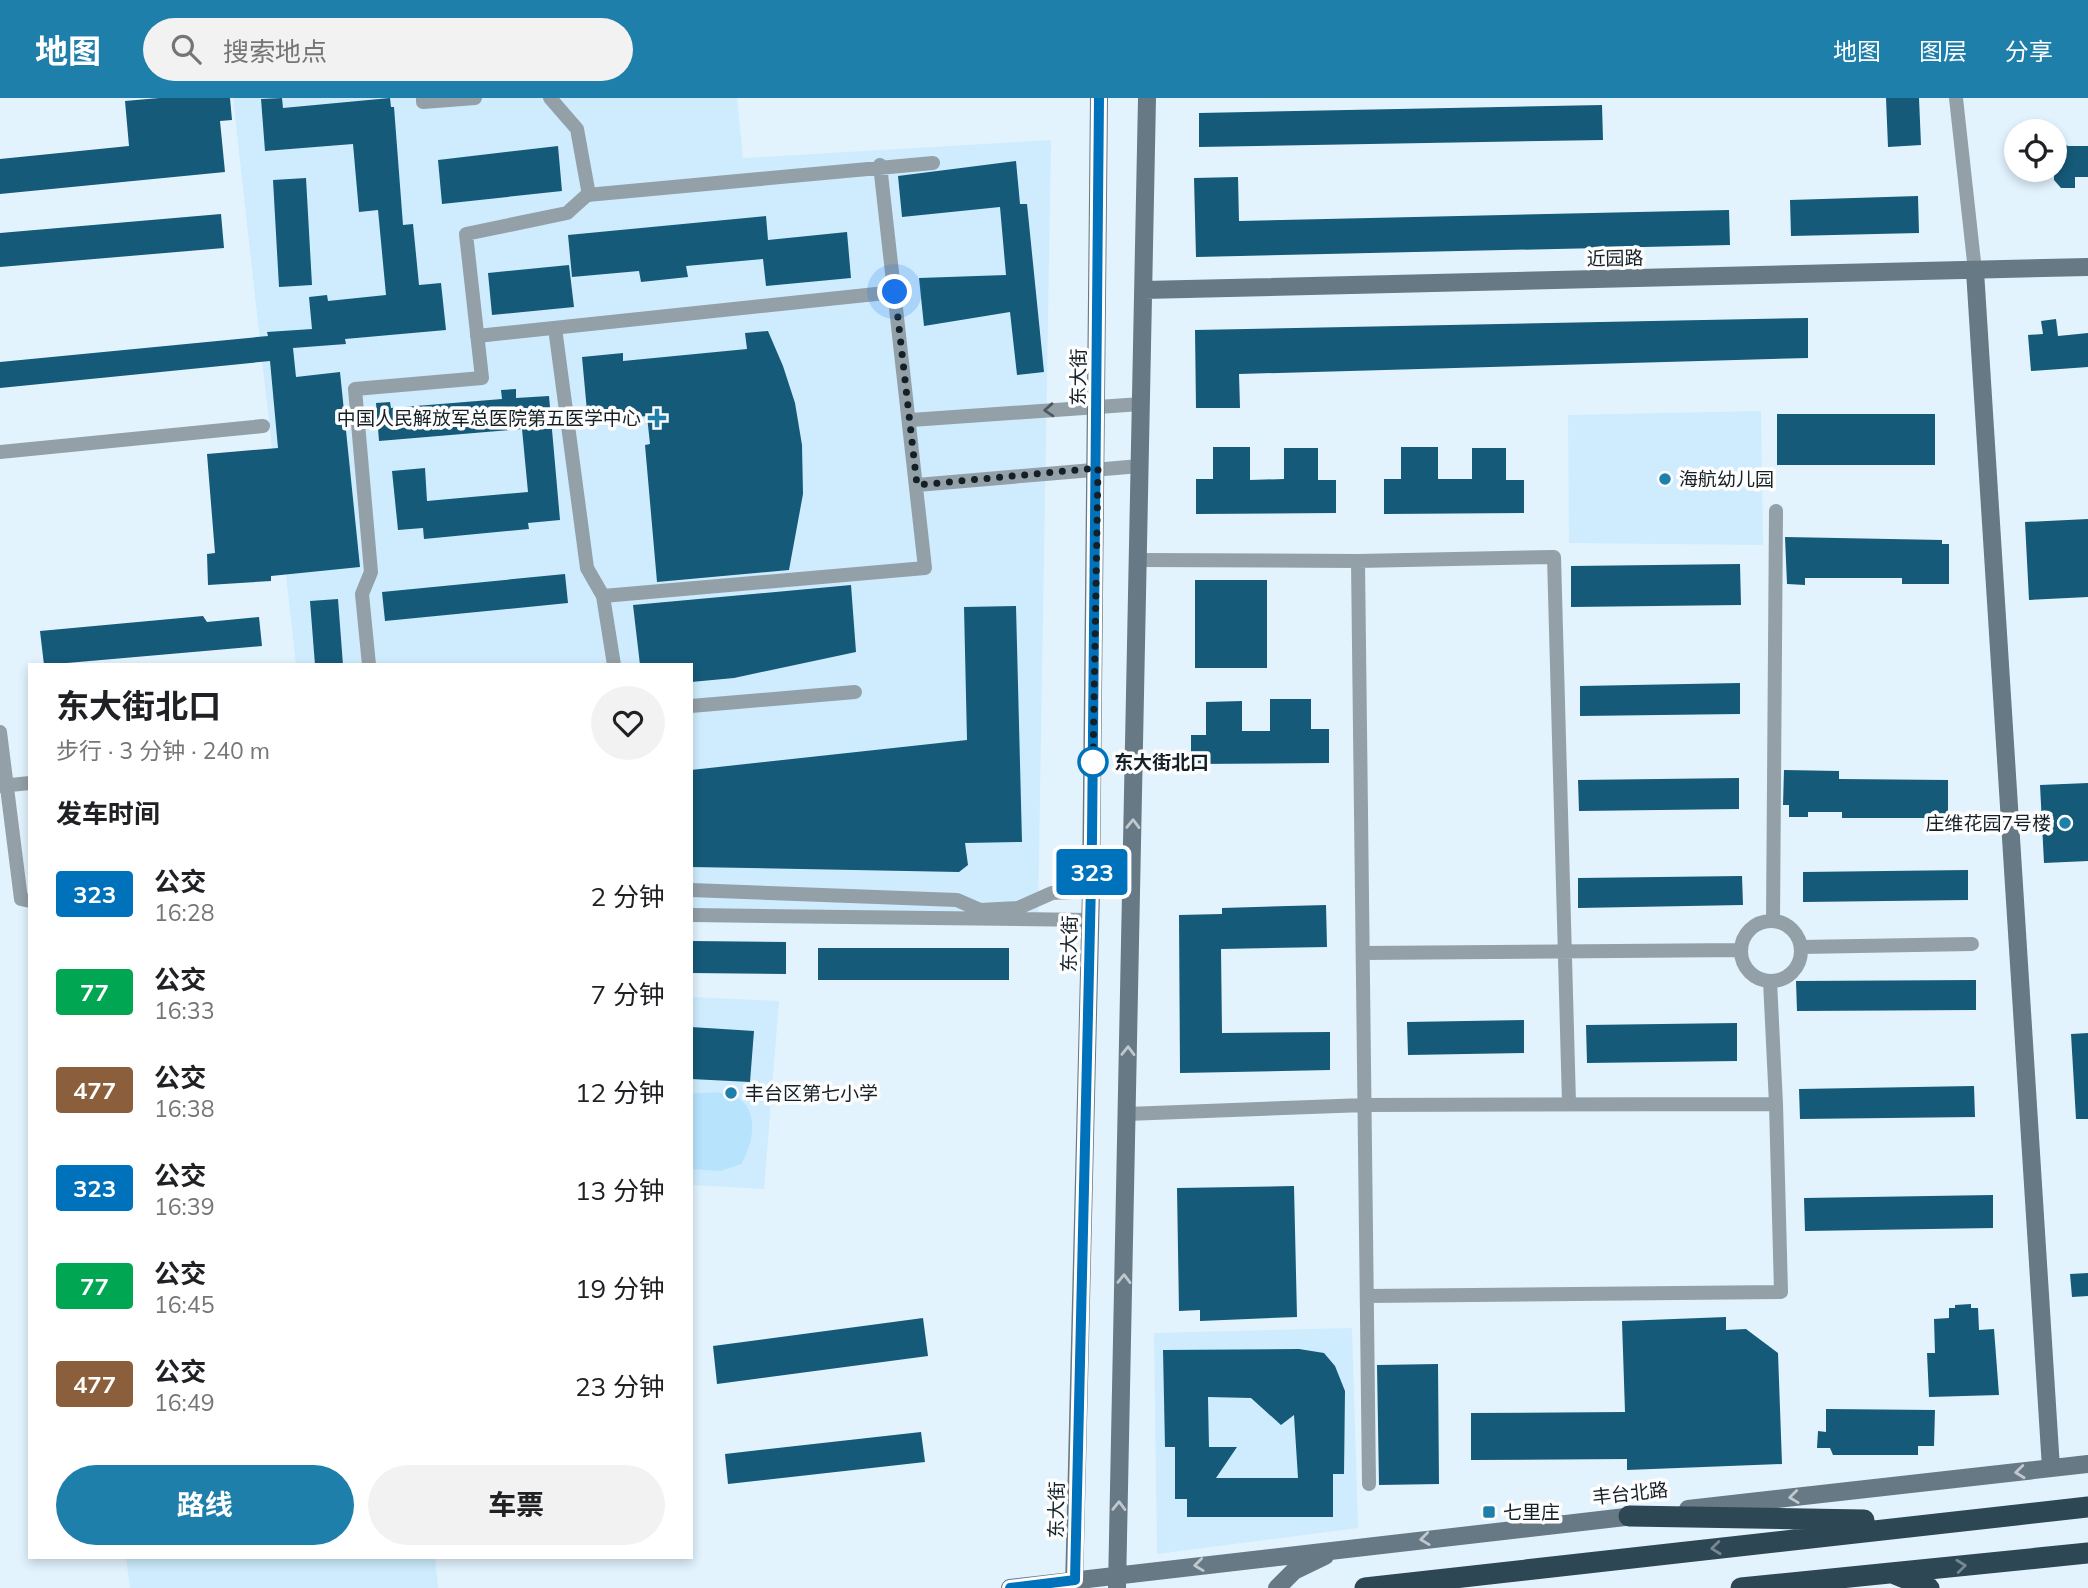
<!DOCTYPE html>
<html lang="zh">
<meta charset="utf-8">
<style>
:root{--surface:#fff;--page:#f2f2f2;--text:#202124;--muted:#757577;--accent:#1e7fab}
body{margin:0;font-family:Mulish,"Noto Sans SC",sans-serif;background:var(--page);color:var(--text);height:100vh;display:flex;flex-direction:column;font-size:26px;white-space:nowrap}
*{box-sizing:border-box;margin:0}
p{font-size:23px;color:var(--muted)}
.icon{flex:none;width:38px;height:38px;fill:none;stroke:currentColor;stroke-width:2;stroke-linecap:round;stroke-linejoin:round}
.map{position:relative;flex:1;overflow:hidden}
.drawer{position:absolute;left:28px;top:565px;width:665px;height:896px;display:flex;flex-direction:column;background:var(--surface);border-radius:0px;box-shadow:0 4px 10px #0003}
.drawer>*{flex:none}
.badge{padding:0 14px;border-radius:5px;font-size:24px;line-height:46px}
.controls{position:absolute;left:2004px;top:21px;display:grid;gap:14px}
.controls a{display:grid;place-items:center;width:63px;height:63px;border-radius:50%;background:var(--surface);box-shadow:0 4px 10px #0003;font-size:35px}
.you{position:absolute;width:35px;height:35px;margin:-18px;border:5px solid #fff;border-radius:50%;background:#1a73e8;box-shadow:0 0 0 10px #1a73e833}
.map>.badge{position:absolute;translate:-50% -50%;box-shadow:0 0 0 4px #fff}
h2{padding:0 28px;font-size:26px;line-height:63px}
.round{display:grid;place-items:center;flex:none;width:74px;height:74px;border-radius:37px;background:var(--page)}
.headline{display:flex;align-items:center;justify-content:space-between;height:119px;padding:0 28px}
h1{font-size:33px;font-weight:700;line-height:52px}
.button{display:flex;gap:14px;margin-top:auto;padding:14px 28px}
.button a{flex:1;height:80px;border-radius:42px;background:var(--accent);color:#fff;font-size:28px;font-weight:700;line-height:80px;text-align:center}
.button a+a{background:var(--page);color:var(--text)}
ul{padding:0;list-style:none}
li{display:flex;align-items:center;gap:21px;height:98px;padding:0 28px}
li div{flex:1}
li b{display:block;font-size:26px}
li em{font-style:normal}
li .badge{min-width:77px;font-weight:700;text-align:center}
header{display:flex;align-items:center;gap:42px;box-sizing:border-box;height:98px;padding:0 35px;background:var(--accent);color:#fff}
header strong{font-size:33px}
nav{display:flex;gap:38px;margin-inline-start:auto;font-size:24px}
.search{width:490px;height:63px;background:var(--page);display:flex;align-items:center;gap:18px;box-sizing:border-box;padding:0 24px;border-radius:38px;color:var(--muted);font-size:26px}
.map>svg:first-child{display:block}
.built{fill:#ceecfd}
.green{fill:#b8e3fc}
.building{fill:#155a79;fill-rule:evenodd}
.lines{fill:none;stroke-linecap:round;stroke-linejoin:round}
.street{stroke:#93a0a7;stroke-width:14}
.secondary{stroke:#677984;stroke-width:18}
.highway{stroke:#2d4755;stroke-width:21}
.oneway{stroke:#4d5960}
.oneway2{stroke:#c1c8cd}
.oneway3{stroke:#768790}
.line-casing{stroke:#fff;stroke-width:16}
.line{stroke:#0072bc;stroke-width:10}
.walk{stroke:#141f26;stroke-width:7;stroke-dasharray:0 12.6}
.poi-dot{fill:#1e7fab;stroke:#fdfdfd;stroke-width:2.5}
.stop-dot{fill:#fff;stroke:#0072bc;stroke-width:3.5}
.labels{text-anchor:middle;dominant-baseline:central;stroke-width:7;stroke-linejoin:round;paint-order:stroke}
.street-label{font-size:19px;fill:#141f26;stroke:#fdfdfd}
.poi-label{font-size:19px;fill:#141f26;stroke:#fdfdfd;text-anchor:start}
.stop-label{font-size:19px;font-weight:bold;fill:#141f26;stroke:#fdfdfd;text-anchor:start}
</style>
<header>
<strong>地图</strong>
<div class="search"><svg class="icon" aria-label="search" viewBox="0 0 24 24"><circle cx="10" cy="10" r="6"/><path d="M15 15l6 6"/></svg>搜索地点</div>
<nav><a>地图</a><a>图层</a><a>分享</a></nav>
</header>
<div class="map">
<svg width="2088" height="1490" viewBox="0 0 2088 1490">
<rect width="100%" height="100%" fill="#e2f3fe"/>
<path class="built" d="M233 0H737L743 60 1051 42 1038 816 691 811V567H296Z
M1761 313 1763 447 1569 445 1568 317Z
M691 899 779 903 764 1091 691 1087Z
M1352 1230 1358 1430 1157 1456 1154 1235Z
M126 1460H435L438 1490H130Z"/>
<path class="green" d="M691 995C703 996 725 992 735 998 761 1011 753 1047 741 1066L720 1073 691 1071Z"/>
<path class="building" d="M159 0H230L232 22 220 23 225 74 0 96V61L129 48 125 3Z
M282 0 283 10 390 0 391 9H394L403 127 413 126 419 187 441 185 446 232 345 241 346 246 293 250 296 279 340 274 360 469 271 478V483L208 487 207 456 215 455 207 356 278 350 270 263 0 290V264L268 238 267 234 312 231 309 199 327 197 328 203 386 197 378 112 359 114 353 46 265 53 261 1Z
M1886 0H1919L1921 47 1888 49Z
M1602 7 1603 42 1199 49V15Z
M2054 39 2068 48H2088V79H2075V90H2061L2054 82Z
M558 48 562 93 442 106 438 62Z
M1016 63 1020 106H1027L1044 274 1017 277 1010 214 924 228 919 180 1006 177 1000 109 902 119 898 78Z
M1238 79 1239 123 1729 112 1730 147 1196 159 1194 80Z
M306 80 312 187 279 189 273 82Z
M1918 98 1919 135 1791 138 1790 102Z
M221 116 224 150 0 169V135Z
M766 118 768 142 847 134 851 180 766 188 763 161 686 168 688 179 641 184 639 173 572 179 568 137Z
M569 167 574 209 492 217 488 175Z
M1808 220V260L1239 276 1240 310H1196L1195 232Z
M2056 221 2058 238 2088 235V269L2031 273 2028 237 2043 236 2041 223Z
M768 233 783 268 795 305 802 347 803 396 789 472 657 484 645 347 650 346 647 318 588 324 582 259 623 255V263L747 251 745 235Z
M516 291V300L549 298 560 422 528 425 529 431 424 441 423 430 398 432 392 373 425 370 427 403 528 394 522 331 379 343 376 305 390 304 391 310 502 301 501 292Z
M1777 316H1935V367H1777Z
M1213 349H1250V382L1284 381V350H1318V382H1336V415L1196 416V381H1213Z
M1401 349H1438V381H1472V350H1506V382H1524V415L1384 416V381H1401Z
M2088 421V499L2029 502 2025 424Z
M1785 439 1942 442V446H1949V486H1902V480H1805V487L1787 486Z
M1740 466 1741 507 1571 509V468Z
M565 476 568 505 385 523 382 494Z
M1195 482H1267V570H1195Z
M851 487 856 554 734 580 691 584V567H640L633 507Z
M338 501 343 567H315L310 503Z
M1016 508 1022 744 965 745 968 767 959 774 691 769V672L967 642 964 509Z
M203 518 207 524 259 519 262 548 44 567 40 533Z
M1740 585V616L1580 618V588Z
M1270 601H1311V631H1329V665L1191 666V637H1206V604L1242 603V633H1270Z
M1784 672 1839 673V681L1948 682V716H1935V720H1842V714H1808V719H1789V707H1783Z
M1739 680V711L1579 713 1578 682Z
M2088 685V763L2044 765 2040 687Z
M1968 772V802L1803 804V774Z
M1742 778 1743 807 1578 810V780Z
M1326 807 1327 849 1221 851 1222 935 1330 934V972L1180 975 1179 817 1222 816V810Z
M691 843 786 844V876L691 875Z
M818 850H1009V882H818Z
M1976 882V912L1797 913 1796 883Z
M1524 922V955L1408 957 1407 924Z
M1737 925V963L1587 965 1586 927Z
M691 929 754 933 750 984 691 981Z
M2088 935V1021H2076L2071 936Z
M1974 988 1975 1019 1800 1021 1799 991Z
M1294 1088 1297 1219 1200 1223V1212L1179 1213 1177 1090Z
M1993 1097V1130L1805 1133 1804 1100Z
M2088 1175V1198L2072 1199 2070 1176Z
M1971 1206V1210H1978L1979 1232 1994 1231 1999 1297 1929 1299 1927 1255H1935L1934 1221 1949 1220V1210H1955V1207Z
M1726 1219V1232L1746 1231 1778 1255 1782 1366 1627 1372V1361L1471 1362V1315L1625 1314 1622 1223Z
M923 1220 928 1258 717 1286 713 1248Z
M1299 1251 1324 1255 1335 1268 1345 1293 1344 1376H1333V1419H1187V1401H1175V1349H1165L1163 1252ZM1208 1299 1251 1300 1281 1327 1294 1317 1298 1380H1216L1237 1349H1209Z
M1438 1266 1439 1386 1379 1387 1377 1267Z
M1826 1311 1935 1312 1934 1348H1918V1357H1833L1830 1350H1817L1818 1333 1826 1334Z
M921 1334 925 1364 728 1386 725 1356Z"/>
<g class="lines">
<path class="street" d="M423 0V4L475 0
M550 0 577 31 589 97
M1956 0 1975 173
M555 230 587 470 603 498
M477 238 895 194
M911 322 1141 306
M0 354 263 328
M917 387 1140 368
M1138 462 1358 463 1554 459 1569 1005
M1358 463 1369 1386
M369 567 362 496 371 474 355 291 482 280 466 136 567 115 587 97 933 65
M614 567 603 498 925 470 880 67
M691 608 855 594
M0 634 21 801 30 803
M0 688 30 685
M691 792 957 802 980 812 1018 810 1052 795 1091 793
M691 817 1091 822
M1773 823 1776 413
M1741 853a30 30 0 1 1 60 0a30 30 0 1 1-60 0Z
M1801 849 1972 846
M1363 855 1741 852
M1770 883 1776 1006
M1127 1016 1365 1007 1776 1006 1781 1194 1367 1198"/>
<path class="secondary" d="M1975 173 2051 1370
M1144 192 2088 169
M1688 1411 2088 1366
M1010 1490 1643 1417
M1074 1490 1091 793 1099 0
M1117 1490 1147 0
M1277 1490 1294 1473 1325 1458"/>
<path class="highway" d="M1629 1418 1864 1422
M1895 1476 1929 1490
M1365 1490 2088 1409
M1741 1490 2088 1455"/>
</g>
<defs><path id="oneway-chevron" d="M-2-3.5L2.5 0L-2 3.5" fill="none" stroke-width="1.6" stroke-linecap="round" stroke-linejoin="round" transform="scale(1.75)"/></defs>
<use class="oneway" href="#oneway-chevron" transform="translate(1049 312) rotate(176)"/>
<g class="oneway2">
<use href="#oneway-chevron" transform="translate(1133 726) rotate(-89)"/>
<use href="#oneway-chevron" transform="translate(1128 953) rotate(-89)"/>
<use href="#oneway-chevron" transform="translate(1124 1181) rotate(-89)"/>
<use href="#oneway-chevron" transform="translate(2020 1374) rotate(174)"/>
<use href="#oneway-chevron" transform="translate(1794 1399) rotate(173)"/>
<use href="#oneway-chevron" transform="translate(1119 1408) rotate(-89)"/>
<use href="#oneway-chevron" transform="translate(1425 1441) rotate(173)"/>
<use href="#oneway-chevron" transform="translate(1199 1467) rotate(173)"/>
</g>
<g class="oneway3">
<use href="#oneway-chevron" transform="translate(1716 1450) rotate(174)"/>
<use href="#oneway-chevron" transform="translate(1961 1468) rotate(-6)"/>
</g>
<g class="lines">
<defs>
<path id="line" d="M1010 1490 1075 1482 1092 741 1099 0"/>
</defs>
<use href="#line" class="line-casing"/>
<use href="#line" class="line"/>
<path class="walk" d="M895 194 917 387 1098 370 1093 664"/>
</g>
<g class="poi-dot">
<path d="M653.5 309.5h7v7h7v7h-7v7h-7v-7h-7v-7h7z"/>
<circle cx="1665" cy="381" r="7"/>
<circle cx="2065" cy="725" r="7"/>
<circle cx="731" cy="995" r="7"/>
<rect x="1482" y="1407" width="14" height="14" rx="3.5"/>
</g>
<circle class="stop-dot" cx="1093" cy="664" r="14"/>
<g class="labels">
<g class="street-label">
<text transform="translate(1615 160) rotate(-1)">近园路</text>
<text transform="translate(1078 279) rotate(-90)">东大街</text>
<text transform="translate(1069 846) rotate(-89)">东大街</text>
<text transform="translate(1630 1395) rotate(-6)">丰台北路</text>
<text transform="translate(1056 1412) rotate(-89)">东大街</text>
</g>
<g class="poi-label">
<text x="641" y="320" text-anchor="end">中国人民解放军总医院第五医学中心</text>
<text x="1679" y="381">海航幼儿园</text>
<text x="2051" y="725" text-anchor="end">庄维花园7号楼</text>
<text x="745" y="995">丰台区第七小学</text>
<text x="1503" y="1414">七里庄</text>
</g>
<g class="stop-label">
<text x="1114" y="664">东大街北口</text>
</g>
</g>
</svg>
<div class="controls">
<a><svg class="icon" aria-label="locate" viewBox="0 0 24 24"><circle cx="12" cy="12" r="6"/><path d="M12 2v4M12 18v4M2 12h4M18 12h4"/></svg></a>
</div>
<div class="you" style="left:895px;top:194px"></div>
<b class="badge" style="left:1092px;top:774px;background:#0072bc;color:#fff">323</b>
<section class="drawer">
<div class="headline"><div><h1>东大街北口</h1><p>步行 · 3 分钟 · 240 m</p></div><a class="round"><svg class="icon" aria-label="heart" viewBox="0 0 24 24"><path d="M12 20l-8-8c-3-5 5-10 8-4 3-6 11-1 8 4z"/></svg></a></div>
<h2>发车时间</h2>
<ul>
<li><span class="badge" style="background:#0072bc;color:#fff">323</span><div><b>公交</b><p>16:28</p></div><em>2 分钟</em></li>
<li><span class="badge" style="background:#00a651;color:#fff">77</span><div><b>公交</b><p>16:33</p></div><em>7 分钟</em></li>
<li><span class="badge" style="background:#8b5e3c;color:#fff">477</span><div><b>公交</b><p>16:38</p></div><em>12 分钟</em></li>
<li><span class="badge" style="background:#0072bc;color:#fff">323</span><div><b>公交</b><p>16:39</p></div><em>13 分钟</em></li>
<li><span class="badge" style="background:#00a651;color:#fff">77</span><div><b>公交</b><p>16:45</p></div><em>19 分钟</em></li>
<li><span class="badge" style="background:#8b5e3c;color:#fff">477</span><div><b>公交</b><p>16:49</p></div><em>23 分钟</em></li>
</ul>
<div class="button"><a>路线</a><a>车票</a></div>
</section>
</div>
